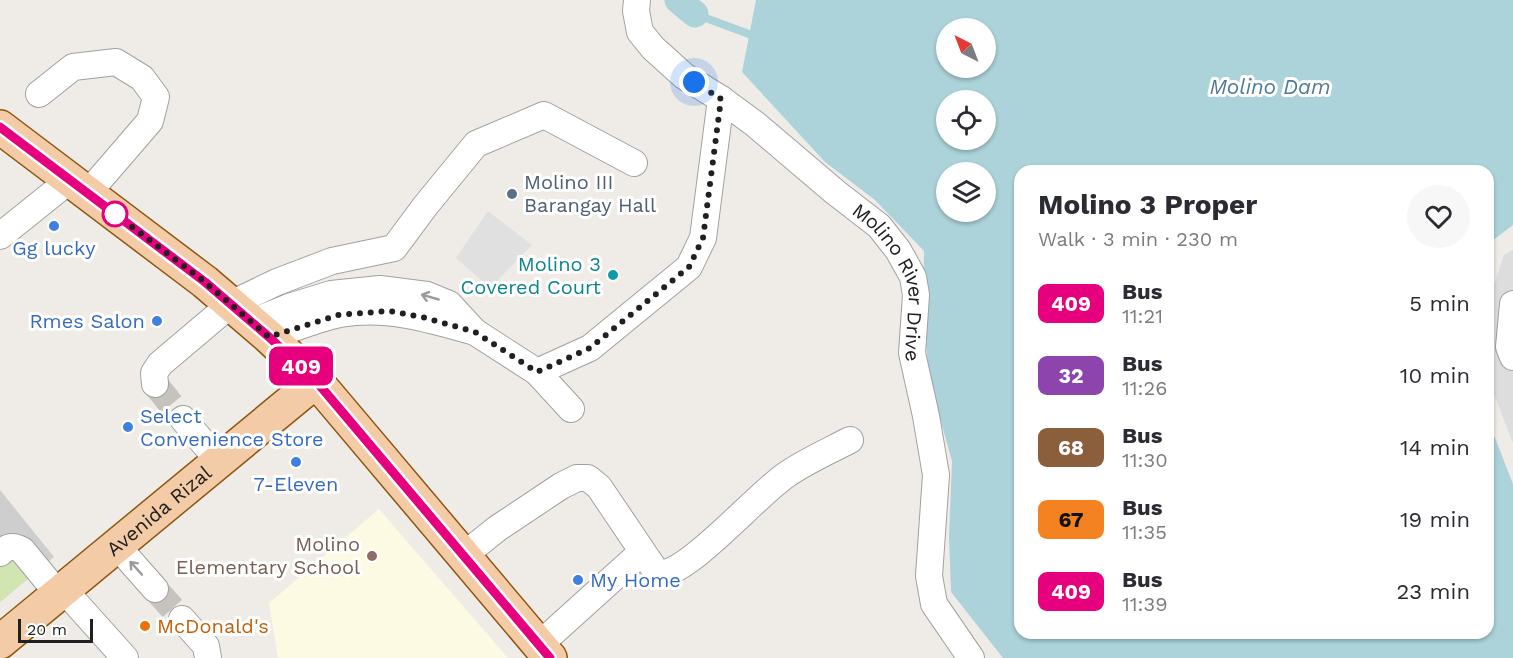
<!DOCTYPE html>
<meta charset="utf-8">
<style>
:root{--surface:#fff;--page:#f7f7f7;--text:#2b2b33;--muted:#7c7c81}
body{margin:0;font-family:"Work Sans",sans-serif;background:var(--page);color:var(--text);height:100vh;display:flex;flex-direction:column;font-size:22px;white-space:nowrap}
*{box-sizing:border-box;margin:0}
p{font-size:20px;color:var(--muted)}
.icon{flex:none;width:33px;height:33px;fill:none;stroke:currentColor;stroke-width:2;stroke-linecap:round;stroke-linejoin:round}
.map{position:relative;flex:1;overflow:hidden}
.details{position:absolute;left:1014px;top:165px;width:480px;height:474px;display:flex;flex-direction:column;background:var(--surface);border-radius:18px;box-shadow:0 2px 4px #0004}
.details>*{flex:none}
.badge{padding:0 12px;border-radius:9px;font-size:21px;line-height:39px}
.needle{width:39px;rotate:318deg}
.controls{position:absolute;left:936px;top:18px;display:grid;gap:12px}
.controls a{display:grid;place-items:center;width:60px;height:60px;border-radius:50%;background:var(--surface);box-shadow:0 2px 4px #0004;font-size:30px}
.scale{position:absolute;left:18px;bottom:15px;width:75px;box-sizing:border-box;padding-left:6px;border:3px solid #202020;border-top:0;font-size:16px;line-height:21px;white-space:nowrap;color:#202020;-webkit-text-stroke:4px #fff;paint-order:stroke}
.you{position:absolute;width:30px;height:30px;margin:-15px;border:4px solid #fff;border-radius:50%;background:#1a73e8;box-shadow:0 0 0 9px #1a73e833}
.map>.badge{position:absolute;translate:-50% -50%;box-shadow:0 0 0 3px #fff}
.round{display:grid;place-items:center;flex:none;width:63px;height:63px;border-radius:32px;background:var(--page)}
.overview{display:flex;align-items:center;justify-content:space-between;height:102px;padding:0 24px}
h1{font-size:28px;font-weight:700;line-height:45px}
ul{padding:0;list-style:none}
li{display:flex;align-items:center;gap:18px;height:72px;padding:0 24px}
li div{flex:1}
li b{display:block;font-size:22px}
li em{font-style:normal}
li .badge{min-width:66px;font-weight:700;text-align:center}
.map>svg:first-child{display:block}
.residential{fill:#ddd}
.education{fill:#fcfae3}
.religious{fill:#cecece}
.grass{fill:#d0e5b2}
.parking{fill:#e0e0e0}
.water{fill:#abd3d9;fill-rule:evenodd}
.lines{fill:none;stroke-linecap:round;stroke-linejoin:round}
.stream{stroke:#abd3d9;stroke-width:8}
.canal{stroke:#abd3d9;stroke-width:27}
.minor-tunnel{stroke:#c6c3bf;stroke-width:26;stroke-dasharray:26 13;stroke-linecap:butt}
.minor-casing{stroke:#a1a1a1;stroke-width:28}
.major-casing{stroke:#8d560e;stroke-width:36}
.minor{stroke:#fff;stroke-width:26}
.major{stroke:#f4cba7;stroke-width:33}
.oneway{stroke:#9b9b9b}
.line-casing{stroke:#fff;stroke-width:14}
.line{stroke:#e6007e;stroke-width:9}
.walk{stroke:#202020;stroke-width:6;stroke-dasharray:0 10.8}
.service-dot{fill:#5c6f8a;stroke:#fff;stroke-width:2}
.stop-dot{fill:#fff;stroke:#e6007e;stroke-width:3}
.shop-dot{fill:#3f7fe0;stroke:#fff;stroke-width:2}
.culture-dot{fill:#0f9aa8;stroke:#fff;stroke-width:2}
.education-dot{fill:#8d6e63;stroke:#fff;stroke-width:2}
.food-dot{fill:#e8710a;stroke:#fff;stroke-width:2}
.labels{text-anchor:middle;dominant-baseline:central;stroke-width:6;stroke-linejoin:round;paint-order:stroke}
.service-label{font-size:20px;fill:#4e5e75;stroke:#fff;text-anchor:start}
.shop-label{font-size:20px;fill:#366cbe;stroke:#fff}
.culture-label{font-size:20px;fill:#0d838f;stroke:#fff;text-anchor:end}
.street-label{font-size:20px;fill:#202020;stroke:#fff}
.education-label{font-size:20px;fill:#785e54;stroke:#fff;text-anchor:end}
.food-label{font-size:20px;fill:#c56008;stroke:#fff;text-anchor:start}
.water-label{font-size:21px;font-style:italic;fill:#4d7a98;stroke:#fff}
</style>
<div class="map">
<svg width="1513" height="658" viewBox="0 0 1513 658">
<rect width="100%" height="100%" fill="#efece7"/>
<path class="residential" d="M1513 250V443L1488 379V303L1504 255Z"/>
<path class="education" d="M379 509 508 658H278L269 603Z"/>
<path class="religious" d="M0 490 54 557 0 602Z"/>
<path class="grass" d="M13 556 30 577 0 602V557Z"/>
<path class="parking" d="M488 211 532 245 490 288 456 258Z"/>
<path class="water" d="M756 0H1513V225L1488 244V171H1020V633H1488V420L1513 484V658H1003L951 592 949 537 952 461 929 379 923 307 924 251 875 200 825 162 742 72ZM946 28H986V68H946ZM946 100H986V140H946ZM946 172H986V212H946Z"/>
<g class="lines">
<path class="stream" d="M695 14 757 37"/>
<path class="canal" d="M678 0 695 14"/>
<path class="minor-tunnel" d="M155 384 183 419
M155 589 182 619"/>
<defs>
<g id="minor">
<path id="s1" d="M637 0 636 11 640 32 653 48 684 76 721 99 755 124 835 192 879 226 898 250 913 277 916 295 912 353 926 416 936 475 929 576 934 604 971 658"/>
<path d="M39 94 73 67 116 62 142 78 156 97 150 121 88 193"/>
<path d="M0 236 71 179"/>
<path d="M1513 304 1509 347 1513 357"/>
<path d="M252 322 289 307 331 294 380 289 427 295 449 304 475 332 537 372 571 409"/>
<path d="M269 337C292 329 316 319 340 314 387 306 430 319 475 332"/>
<path d="M537 372 590 348 689 267 703 238 721 99"/>
<path d="M155 384 154 373 160 364 231 304 277 282 332 261 394 248 426 205 476 144 544 115 634 163"/>
<path d="M183 419 219 461"/>
<path d="M117 546 155 589"/>
<path d="M0 553C8 546 13 545 22 550L59 595"/>
<path d="M464 555 498 528 561 486 577 478H588L599 487 653 567C656 571 659 574 664 573 692 569 757 495 786 475 806 461 829 451 850 440"/>
<path d="M64 590 125 658"/>
<path d="M182 619 206 646 208 658"/>
<path d="M539 645 642 552"/>
</g>
<g id="major">
<path d="M0 127 205 282 269 337 316 381 550 658"/>
<path id="s2" d="M0 642 316 381"/>
</g>
</defs>
<use href="#minor" class="minor-casing"/>
<use href="#major" class="major-casing"/>
<use href="#minor" class="minor"/>
<use href="#major" class="major"/>
</g>
<defs><path id="oneway-shaft" d="M-6 0H5M1.5-3L5.5 0L1.5 3" fill="none" stroke-width="1.6" stroke-linecap="round" stroke-linejoin="round" transform="scale(1.5)"/></defs>
<g class="oneway">
<use href="#oneway-shaft" transform="translate(430 297) rotate(-164)"/>
<use href="#oneway-shaft" transform="translate(136 568) rotate(-132)"/>
</g>
<g class="lines">
<defs>
<path id="line" d="M0 127 205 282 269 337 316 381 550 658"/>
</defs>
<use href="#line" class="line-casing"/>
<use href="#line" class="line"/>
<path class="walk" d="M115 214 205 282 269 337 338 315 389 311 426 318 475 332 537 372 590 348 689 267 703 238 721 99 694 82"/>
</g>
<circle class="service-dot" cx="512" cy="194" r="6"/>
<circle class="stop-dot" cx="115" cy="214" r="12"/>
<g class="shop-dot">
<circle cx="54" cy="226" r="6"/>
<circle cx="157" cy="321" r="6"/>
<circle cx="128" cy="427" r="6"/>
<circle cx="296" cy="462" r="6"/>
<circle cx="578" cy="580" r="6"/>
</g>
<circle class="culture-dot" cx="613" cy="275" r="6"/>
<circle class="education-dot" cx="372" cy="556" r="6"/>
<circle class="food-dot" cx="145" cy="626" r="6"/>
<g class="labels">
<g class="service-label">
<text x="524" y="182">Molino III<tspan x="524" dy="23">Barangay Hall</tspan></text>
</g>
<g class="shop-label">
<text x="54" y="248">Gg lucky</text>
<text x="145" y="321" text-anchor="end">Rmes Salon</text>
<text x="140" y="416" text-anchor="start">Select<tspan x="140" dy="23">Convenience Store</tspan></text>
<text x="296" y="484">7-Eleven</text>
<text x="590" y="580" text-anchor="start">My Home</text>
</g>
<g class="culture-label">
<text x="601" y="264">Molino 3<tspan x="601" dy="23">Covered Court</tspan></text>
</g>
<g class="street-label">
<text stroke="none"><textPath href="#s1" startOffset="399">Molino River Drive</textPath></text>
<text stroke="none"><textPath href="#s2" startOffset="206">Avenida Rizal</textPath></text>
</g>
<g class="education-label">
<text x="360" y="544">Molino<tspan x="360" dy="23">Elementary School</tspan></text>
</g>
<g class="food-label">
<text x="157" y="626">McDonald's</text>
</g>
<g class="water-label">
<text x="1270" y="86">Molino Dam</text>
</g>
</g>
</svg>
<div class="controls">
<a><svg class="needle" viewBox="-14 -14 28 28"><path d="M0-13l5 13h-10z" fill="#e53935"/><path d="M0 13l5-13h-10z" fill="#7c7c81"/></svg></a>
<a><svg class="icon" aria-label="locate" viewBox="0 0 24 24"><circle cx="12" cy="12" r="6"/><path d="M12 2v4M12 18v4M2 12h4M18 12h4"/></svg></a>
<a><svg class="icon" aria-label="layers" viewBox="0 0 24 24"><path d="M12 4l9 5-9 5-9-5zM3 14l9 5 9-5"/></svg></a>
</div>
<div class="scale">20 m</div>
<div class="you" style="left:694px;top:82px"></div>
<b class="badge" style="left:301px;top:366px;background:#e6007e;color:#fff">409</b>
<section class="details">
<div class="overview"><div><h1>Molino 3 Proper</h1><p>Walk · 3 min · 230 m</p></div><a class="round"><svg class="icon" aria-label="heart" viewBox="0 0 24 24"><path d="M12 20l-8-8c-3-5 5-10 8-4 3-6 11-1 8 4z"/></svg></a></div>
<ul>
<li><span class="badge" style="background:#e6007e;color:#fff">409</span><div><b>Bus</b><p>11:21</p></div><em>5 min</em></li>
<li><span class="badge" style="background:#8e44ad;color:#fff">32</span><div><b>Bus</b><p>11:26</p></div><em>10 min</em></li>
<li><span class="badge" style="background:#8b5e3c;color:#fff">68</span><div><b>Bus</b><p>11:30</p></div><em>14 min</em></li>
<li><span class="badge" style="background:#f58220;color:#111">67</span><div><b>Bus</b><p>11:35</p></div><em>19 min</em></li>
<li><span class="badge" style="background:#e6007e;color:#fff">409</span><div><b>Bus</b><p>11:39</p></div><em>23 min</em></li>
</ul>
</section>
</div>
